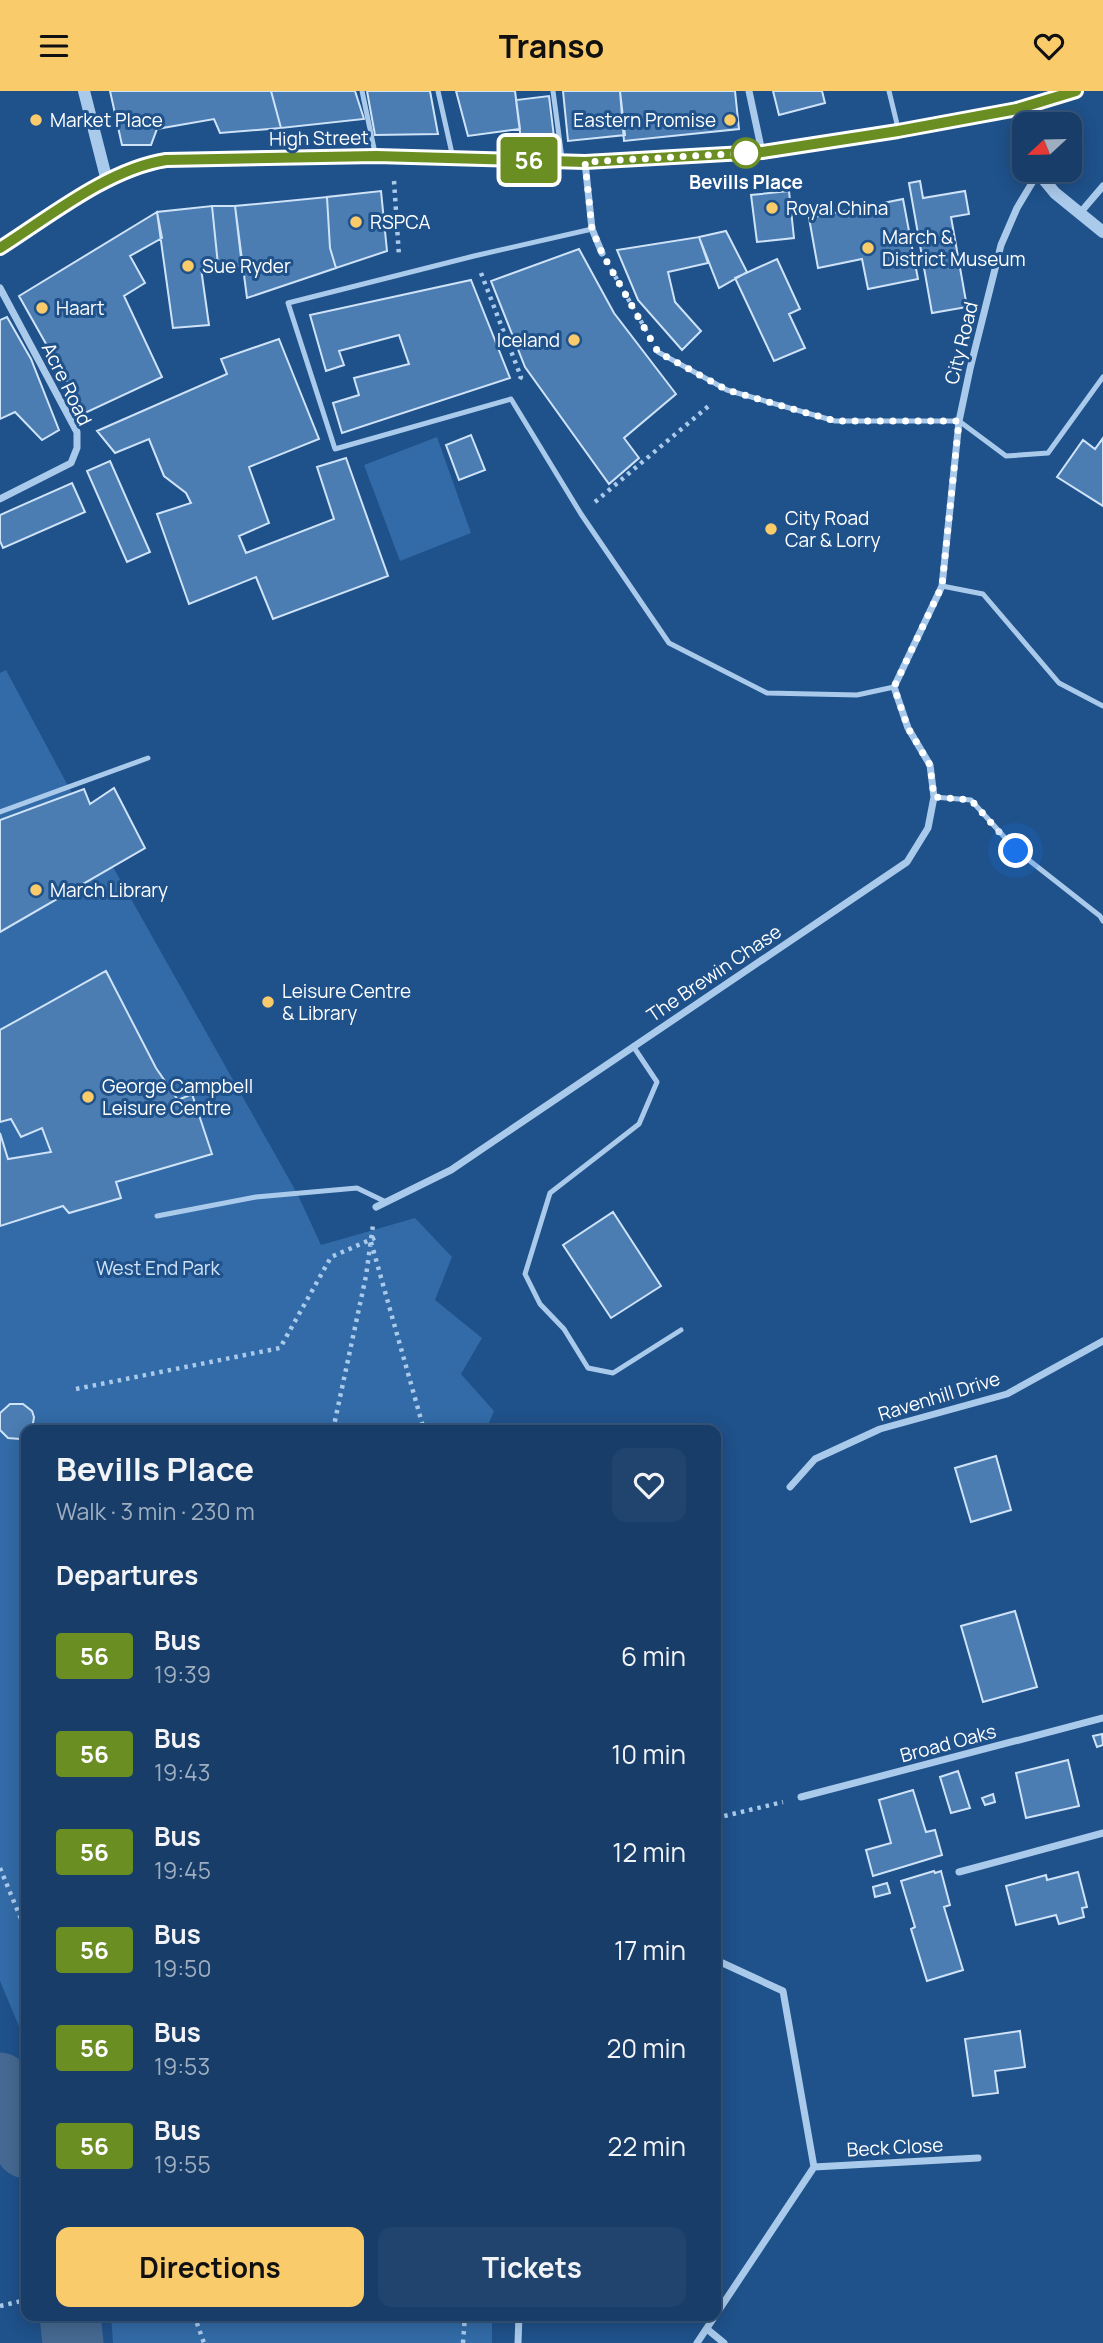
<!DOCTYPE html>
<meta charset="utf-8">
<style>
:root{--surface:#173d68;--page:#20446e;--text:#f1f3f6;--muted:#9eaec0;--line:#36567c;--accent:#facb6a}
body{margin:0;font-family:Manrope,sans-serif;background:var(--page);color:var(--text);height:100vh;display:flex;flex-direction:column;font-size:26px;white-space:nowrap}
*{box-sizing:border-box;margin:0}
p{font-size:23px;color:var(--muted)}
.icon{flex:none;width:38px;height:38px;fill:none;stroke:currentColor;stroke-width:2;stroke-linecap:round;stroke-linejoin:round}
.map{position:relative;flex:1;overflow:hidden}
.side{position:absolute;left:21px;top:1334px;width:700px;height:896px;display:flex;flex-direction:column;background:var(--surface);border-radius:14px;box-shadow:0 4px 18px #0003,0 0 0 2px var(--line)}
.side>*{flex:none}
.badge{padding:0 14px;border-radius:5px;font-size:24px;line-height:46px}
.needle{width:46px;rotate:248deg}
.fabs{position:absolute;left:1012px;top:21px;display:grid;gap:14px}
.fabs a{display:grid;place-items:center;width:70px;height:70px;border-radius:14px;background:var(--surface);box-shadow:0 4px 18px #0003,0 0 0 2px var(--line);font-size:35px}
.you{position:absolute;width:35px;height:35px;margin:-18px;border:5px solid #fff;border-radius:50%;background:#1a73e8;box-shadow:0 0 0 10px #1a73e833}
.map>.badge{position:absolute;translate:-50% -50%;box-shadow:0 0 0 4px #fff}
h2{padding:0 35px;font-size:26px;line-height:63px}
.round{display:grid;place-items:center;flex:none;width:74px;height:74px;border-radius:14px;background:var(--page)}
.head{display:flex;align-items:center;justify-content:space-between;height:119px;padding:0 35px}
h1{font-size:33px;font-weight:700;line-height:52px}
.action{display:flex;gap:14px;margin-top:auto;padding:14px 35px}
.action a{flex:1;height:80px;border-radius:14px;background:var(--accent);color:#111;font-size:28px;font-weight:700;line-height:80px;text-align:center}
.action a+a{background:var(--page);color:var(--text)}
ul{padding:0;list-style:none}
li{display:flex;align-items:center;gap:21px;height:98px;padding:0 35px}
li div{flex:1}
li b{display:block;font-size:26px}
li em{font-style:normal}
li .badge{min-width:77px;font-weight:700;text-align:center}
header{display:flex;justify-content:space-between;align-items:center;height:91px;padding:0 35px;background:var(--accent);color:#111;font-size:32px;font-weight:700}
.map>svg:first-child{display:block}
.green{fill:#326ba7}
.lines{fill:none;stroke-linecap:round;stroke-linejoin:round}
.river{stroke:#456992;stroke-width:61}
.building{fill:#4b7db3;stroke:#cfe3f8;stroke-width:2}
.path{stroke:#aacaeb;stroke-width:4.5;stroke-dasharray:3.5 5;stroke-linecap:butt}
.service{stroke:#aacaeb;stroke-width:5}
.minor{stroke:#aacaeb;stroke-width:7}
.tertiary{stroke:#aacaeb;stroke-width:12}
.secondary{stroke:#d6e6f9;stroke-width:14}
.line-casing{stroke:#fff;stroke-width:16}
.line{stroke:#6b8e23;stroke-width:10}
.walk{stroke:#fff;stroke-width:7;stroke-dasharray:0 12.6}
.poi-dot{fill:#facb6a;stroke:#1f518a;stroke-width:2.5}
.stop-dot{fill:#fff;stroke:#6b8e23;stroke-width:3.5}
.labels{text-anchor:middle;dominant-baseline:central;stroke-width:6;stroke-linejoin:round;paint-order:stroke}
.poi-label{font-size:19px;fill:#fff;stroke:#1f518a;text-anchor:start}
.street-label{font-size:19px;fill:#fff;stroke:#1f518a}
.stop-label{font-size:19px;font-weight:bold;fill:#fff;stroke:#1f518a}
.park-label{font-size:19px;fill:#cfe3f8;stroke:#1f518a}
</style>
<header><svg class="icon" aria-label="menu" viewBox="0 0 24 24"><path d="M4 6h16M4 12h16M4 18h16"/></svg>Transo<svg class="icon" aria-label="heart" viewBox="0 0 24 24"><path d="M12 20l-8-8c-3-5 5-10 8-4 3-6 11-1 8 4z"/></svg></header>
<div class="map">
<svg width="1103" height="2252" viewBox="0 0 1103 2252">
<rect width="100%" height="100%" fill="#1f518a"/>
<path class="green" d="M437 346 471 442 400 470 364 374Z
M6 579 82 721 298 1104 321 1154 415 1127 452 1166 435 1209 482 1247 461 1283 494 1320 486 1339H26V1952L0 1890V582Z
M111 2224H492V2252H113Z"/>
<g class="lines">
<path class="river" d="M0 1992 26 2057
M70 2224 73 2252"/>
</g>
<path class="building" d="M110 0H271L281 37 220 42 214 28 157 38 151 54H122Z
M271 0H355L364 28 281 37Z
M367 0H430L438 43 375 44Z
M456 0H515L520 38 468 45Z
M563 0H620L625 44 568 50Z
M620 0H735L739 38 624 50Z
M773 0H822L825 12 779 24Z
M549 5 554 46 521 49 516 9Z
M920 90 923 107 965 100 969 123 951 126 967 216 932 222 909 92Z
M381 100 387 160 336 177 330 157 327 106Z
M789 100 794 147 757 151 751 104Z
M327 106 330 157 336 177 247 207 235 115Z
M903 108 918 188 868 198 862 168 818 177 809 127Z
M212 115 218 174 201 177 209 234 173 237 157 121Z
M212 115H235L242 175 218 174Z
M157 121 162 147 130 165 145 192 124 205 162 286 85 322 19 205Z
M726 140 747 181 719 197 699 146Z
M699 146 708 172 668 181 675 211 701 240 682 259 638 209 617 159Z
M579 158 614 222 676 303 624 347 639 367 609 393 525 276 491 190Z
M777 168 800 218 789 223 805 257 774 270 735 187Z
M471 189 510 287 342 342 333 312 359 304 354 287 409 273 399 244 339 260 344 274 326 280 310 224Z
M7 226 31 268 59 339 42 349 15 321 0 328V229Z
M279 248 319 348 249 376 269 432 239 445 246 462 334 428 317 376 346 367 388 485 273 528 256 486 189 513 157 423 191 412 186 402 164 385 149 348 115 362 97 340 227 283 221 268Z
M471 344 485 379 459 389 446 354Z
M1103 347V415L1057 386 1083 349 1095 358Z
M110 370 150 461 127 471 87 380Z
M72 392 85 421 3 457 0 450V424Z
M114 697 145 757 0 841V729L84 698 90 713Z
M106 880 156 977 178 1009 192 1003 212 1063 116 1091 121 1107 69 1122 63 1115 0 1135V1042L8 1068 51 1061 42 1037 21 1046 11 1028 0 1031V939Z
M613 1121 661 1195 611 1227 563 1154Z
M10 1313H23L32 1320 34 1326 32 1339H26V1346L20 1348 8 1347 0 1339V1322Z
M996 1365 1011 1419 971 1431 955 1377Z
M1015 1520 1037 1596 983 1611 961 1535Z
M1102 1643 1103 1654 1097 1656 1093 1645Z
M1068 1669 1079 1715 1026 1727 1016 1682Z
M958 1680 970 1717 951 1722 940 1686Z
M913 1699 926 1741 935 1739 942 1764 873 1785 866 1759 891 1752 879 1709Z
M993 1703 995 1711 985 1714 982 1707Z
M934 1780 935 1782 941 1780 950 1814 944 1816 963 1879 927 1890 911 1838 915 1836 901 1790Z
M1078 1781 1087 1816 1082 1817 1084 1826 1059 1833 1056 1824 1016 1834 1006 1795 1046 1784 1047 1789Z
M887 1792 890 1802 875 1806 873 1796Z
M1020 1940 1025 1976 995 1980 998 2002 973 2005 965 1948Z
M567 2224H603V2227Z"/>
<g class="lines">
<path class="path" d="M394 90 399 165
M611 178 650 246
M481 182 521 286 518 291
M595 411 711 313
M371 1151 424 1339
M76 1298 280 1257 331 1166 379 1145
M333 1339 366 1185 373 1134
M716 1727 783 1711
M0 1777 26 1840
M0 2215 26 2209
M194 2224 204 2252
M463 2252 465 2224"/>
<path class="service" d="M362 0 375 62
M438 0 453 67
M553 0 562 67
M889 0 898 37
M592 138 474 165 288 212 335 358 511 308 581 423 669 552 767 602 857 604 894 596
M658 261 727 299 835 330H959L1006 365 1048 362 1103 286
M942 495 983 503 1059 592 1103 615
M934 706 971 709 1016 759 1100 825 1103 830
M0 721 148 667
M633 955 657 991 639 1033 550 1102 525 1183 540 1213 564 1238 588 1277 613 1282 681 1239
M157 1125 256 1106 357 1097 386 1111"/>
<path class="minor" d="M749 0 762 61
M585 71 592 138 602 162
M1080 122 1103 95
M0 197 77 341V357L71 372 0 408
M376 1116 451 1079 907 771 928 737 934 706 930 674 908 637 894 596 942 495 959 330 970 278 1001 154 1017 117 1038 82
M790 1396 815 1368 880 1338 1007 1303 1103 1250
M801 1706 1103 1627
M959 1781 1103 1742
M716 1869 783 1900 814 2076
M814 2076 978 2067
M707 2238 724 2252
M518 2252 519 2224
M697 2252 814 2076"/>
<path class="tertiary" d="M84 0 107 90
M1017 18 1024 48
M1036 79 1055 102 1103 141"/>
<path class="secondary" d="M0 157C48 127 110 78 166 69L376 65 585 71 763 61 898 40 1017 18 1076 0"/>
</g>
<g class="lines">
<defs>
<path id="line" d="M0 157C49 126 108 78 166 69L376 65 585 71 762 61 898 40 1017 18 1076 0"/>
</defs>
<use href="#line" class="line-casing"/>
<use href="#line" class="line"/>
<path class="walk" d="M746 62 585 71 592 138 602 162 658 261 727 299 835 330H959L942 495 894 596 908 637 930 674 934 706 971 709 1016 760"/>
</g>
<g class="poi-dot">
<circle cx="36" cy="29" r="7"/>
<circle cx="730" cy="29" r="7"/>
<circle cx="772" cy="117" r="7"/>
<circle cx="356" cy="131" r="7"/>
<circle cx="868" cy="157" r="7"/>
<circle cx="188" cy="175" r="7"/>
<circle cx="42" cy="217" r="7"/>
<circle cx="574" cy="249" r="7"/>
<circle cx="771" cy="438" r="7"/>
<circle cx="36" cy="799" r="7"/>
<circle cx="268" cy="911" r="7"/>
<circle cx="88" cy="1006" r="7"/>
</g>
<circle class="stop-dot" cx="746" cy="62" r="14"/>
<g class="labels">
<g class="poi-label">
<text x="50" y="29">Market Place</text>
<text x="716" y="29" text-anchor="end">Eastern Promise</text>
<text x="786" y="117">Royal China</text>
<text x="370" y="131">RSPCA</text>
<text x="882" y="146">March &amp;<tspan x="882" dy="22">District Museum</tspan></text>
<text x="202" y="175">Sue Ryder</text>
<text x="56" y="217">Haart</text>
<text x="560" y="249" text-anchor="end">Iceland</text>
<text x="785" y="427">City Road<tspan x="785" dy="22">Car &amp; Lorry</tspan></text>
<text x="50" y="799">March Library</text>
<text x="282" y="900">Leisure Centre<tspan x="282" dy="22">&amp; Library</tspan></text>
<text x="102" y="995">George Campbell<tspan x="102" dy="22">Leisure Centre</tspan></text>
</g>
<g class="street-label">
<text transform="translate(319 47) rotate(-1)">High Street</text>
<text transform="translate(961 252) rotate(-76)">City Road</text>
<text transform="translate(67 293) rotate(64)">Acre Road</text>
<text transform="translate(714 882) rotate(-34)">The Brewin Chase</text>
<text transform="translate(939 1305) rotate(-17)">Ravenhill Drive</text>
<text transform="translate(948 1652) rotate(-15)">Broad Oaks</text>
<text transform="translate(895 2056) rotate(-3)">Beck Close</text>
</g>
<g class="stop-label">
<text x="746" y="91">Bevills Place</text>
</g>
<g class="park-label">
<text x="158" y="1177">West End Park</text>
</g>
</g>
</svg>
<div class="fabs">
<a><svg class="needle" viewBox="-14 -14 28 28"><path d="M0-13l5 13h-10z" fill="#e53935"/><path d="M0 13l5-13h-10z" fill="#9eaec0"/></svg></a>
</div>
<div class="you" style="left:1016px;top:760px"></div>
<b class="badge" style="left:529px;top:69px;background:#6b8e23;color:#fff">56</b>
<section class="side">
<div class="head"><div><h1>Bevills Place</h1><p>Walk · 3 min · 230 m</p></div><a class="round"><svg class="icon" aria-label="heart" viewBox="0 0 24 24"><path d="M12 20l-8-8c-3-5 5-10 8-4 3-6 11-1 8 4z"/></svg></a></div>
<h2>Departures</h2>
<ul>
<li><span class="badge" style="background:#6b8e23;color:#fff">56</span><div><b>Bus</b><p>19:39</p></div><em>6 min</em></li>
<li><span class="badge" style="background:#6b8e23;color:#fff">56</span><div><b>Bus</b><p>19:43</p></div><em>10 min</em></li>
<li><span class="badge" style="background:#6b8e23;color:#fff">56</span><div><b>Bus</b><p>19:45</p></div><em>12 min</em></li>
<li><span class="badge" style="background:#6b8e23;color:#fff">56</span><div><b>Bus</b><p>19:50</p></div><em>17 min</em></li>
<li><span class="badge" style="background:#6b8e23;color:#fff">56</span><div><b>Bus</b><p>19:53</p></div><em>20 min</em></li>
<li><span class="badge" style="background:#6b8e23;color:#fff">56</span><div><b>Bus</b><p>19:55</p></div><em>22 min</em></li>
</ul>
<div class="action"><a>Directions</a><a>Tickets</a></div>
</section>
</div>
